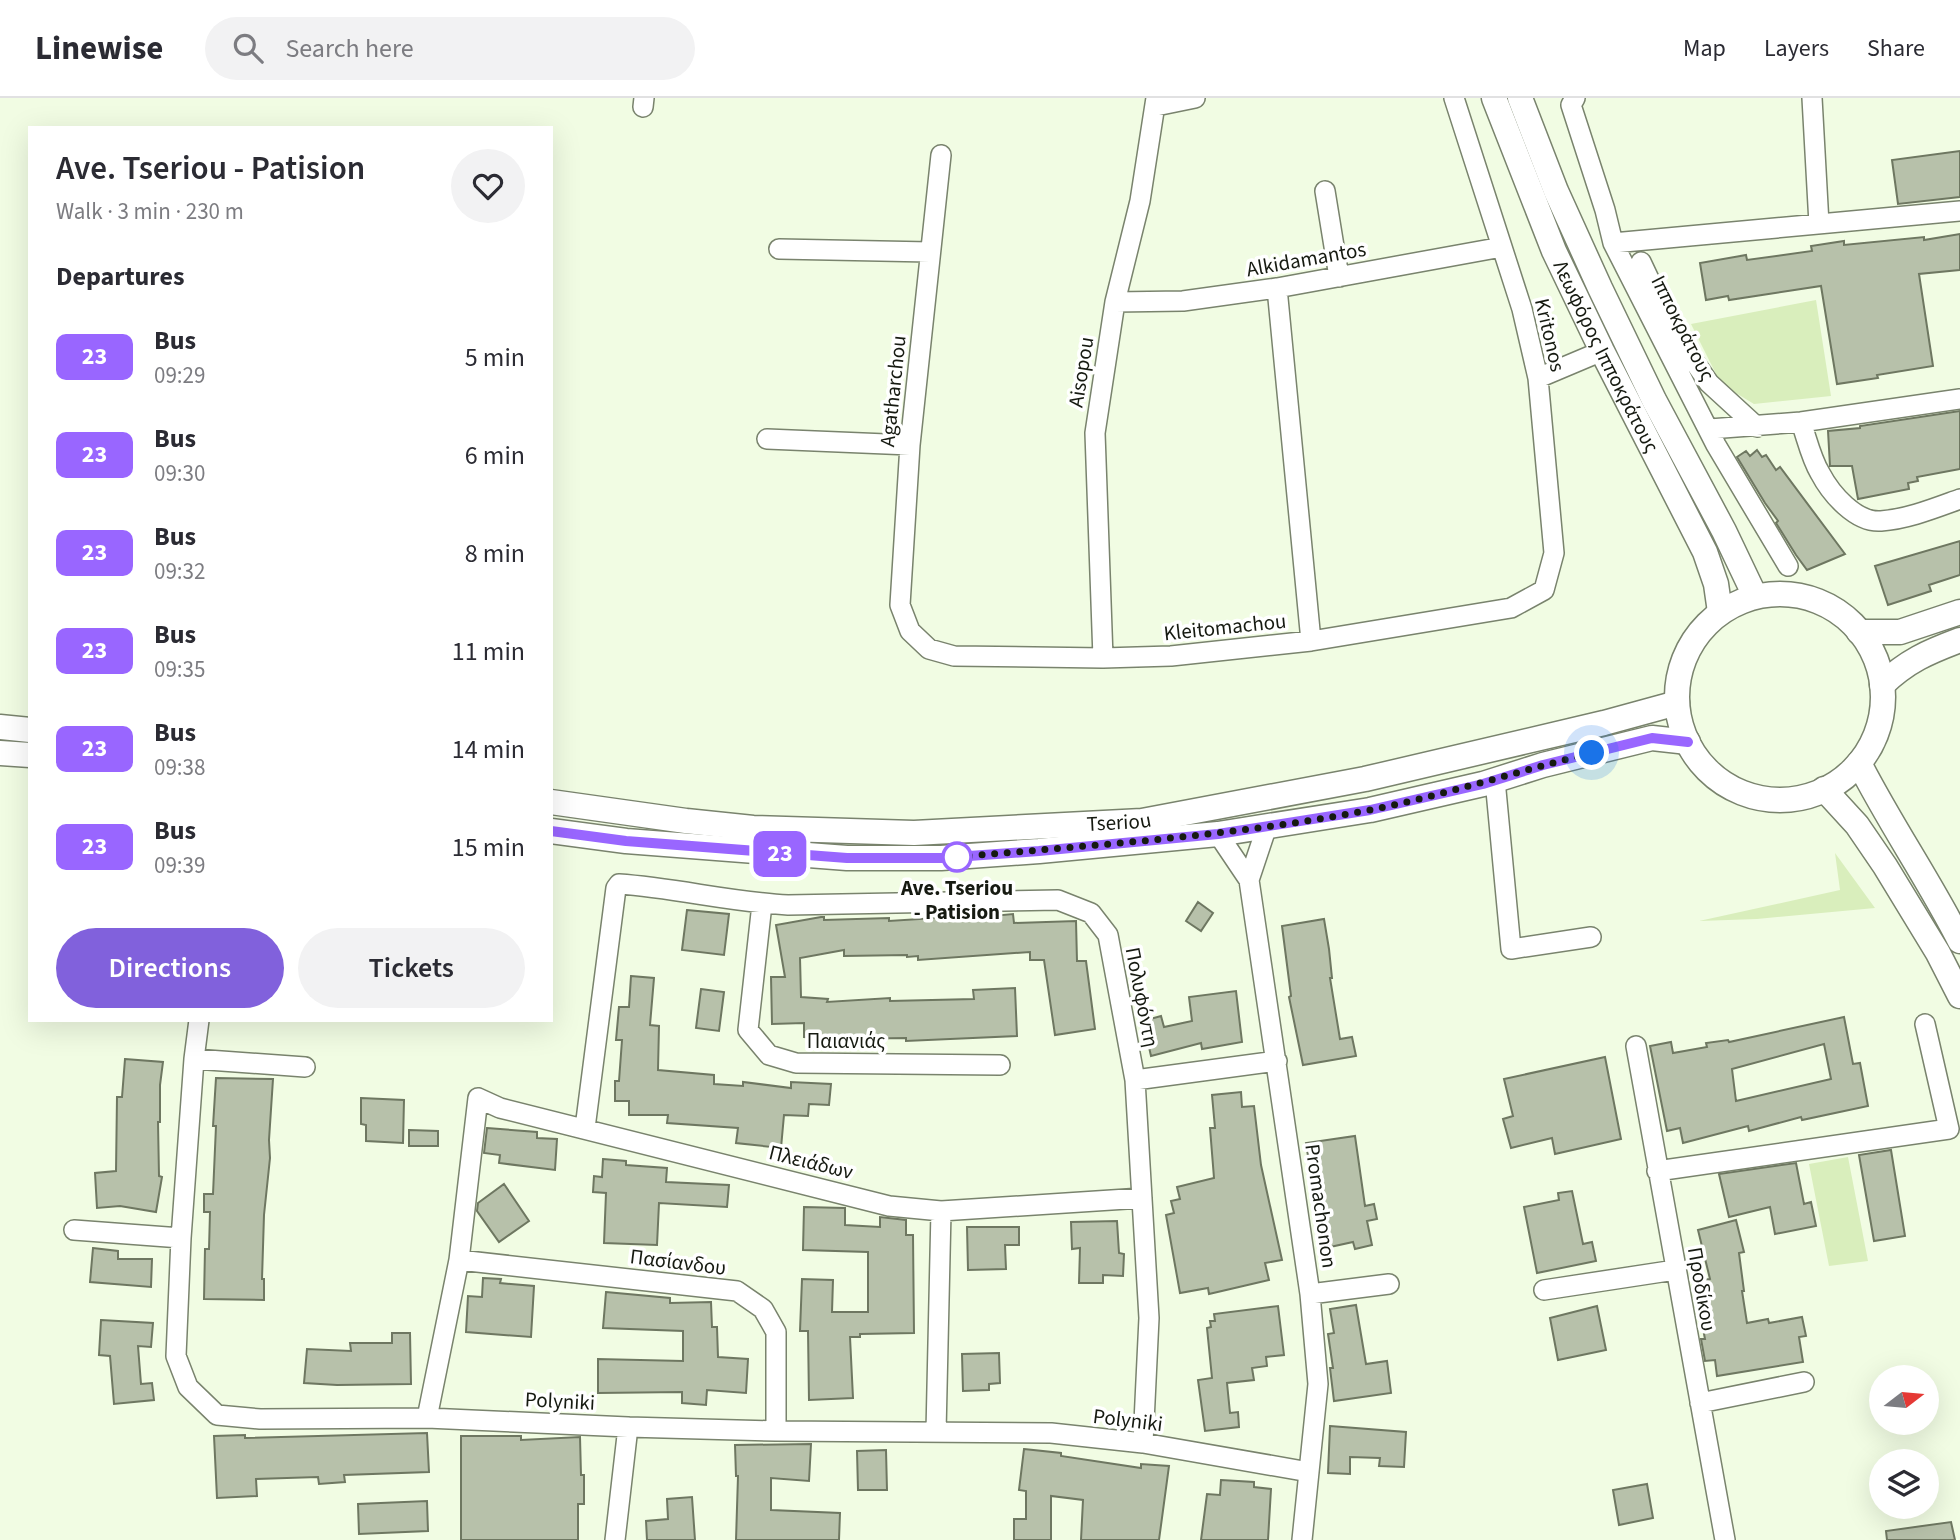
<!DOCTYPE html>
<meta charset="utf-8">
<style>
:root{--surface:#fff;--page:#f2f2f3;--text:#2b2b33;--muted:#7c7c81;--line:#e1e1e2;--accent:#8161dc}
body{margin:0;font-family:"Source Sans 3",sans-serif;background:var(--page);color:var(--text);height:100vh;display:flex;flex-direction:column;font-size:26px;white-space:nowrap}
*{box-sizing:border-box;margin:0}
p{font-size:23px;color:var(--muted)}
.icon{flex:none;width:38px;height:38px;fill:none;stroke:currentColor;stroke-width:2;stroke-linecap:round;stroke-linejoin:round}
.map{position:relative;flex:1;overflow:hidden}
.drawer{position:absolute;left:28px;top:28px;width:525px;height:896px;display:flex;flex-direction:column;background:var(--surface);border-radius:0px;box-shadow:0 7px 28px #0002}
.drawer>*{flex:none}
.badge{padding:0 14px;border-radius:10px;font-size:24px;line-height:46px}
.needle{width:46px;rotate:74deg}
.buttons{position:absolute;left:1869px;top:1267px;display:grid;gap:14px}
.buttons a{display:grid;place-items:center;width:70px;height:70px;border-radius:50%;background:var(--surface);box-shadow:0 7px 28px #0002;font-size:35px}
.you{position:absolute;width:35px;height:35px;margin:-18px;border:5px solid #fff;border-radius:50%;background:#1a73e8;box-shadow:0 0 0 10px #1a73e833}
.map>.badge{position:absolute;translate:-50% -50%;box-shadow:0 0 0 4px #fff}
h2{padding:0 28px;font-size:26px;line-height:63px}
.round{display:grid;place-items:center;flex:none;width:74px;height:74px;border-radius:37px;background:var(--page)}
.overview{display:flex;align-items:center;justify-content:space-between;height:119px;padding:0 28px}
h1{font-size:33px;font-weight:600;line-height:52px}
.button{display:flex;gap:14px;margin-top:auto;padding:14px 28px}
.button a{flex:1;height:80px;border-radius:42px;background:var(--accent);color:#fff;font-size:28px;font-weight:600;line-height:80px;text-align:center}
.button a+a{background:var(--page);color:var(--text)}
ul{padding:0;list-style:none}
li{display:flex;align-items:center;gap:21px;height:98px;padding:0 28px}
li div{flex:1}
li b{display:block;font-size:26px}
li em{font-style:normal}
li .badge{min-width:77px;font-weight:700;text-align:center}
header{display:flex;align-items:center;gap:42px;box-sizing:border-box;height:98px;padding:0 35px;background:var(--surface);border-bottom:2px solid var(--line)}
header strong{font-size:33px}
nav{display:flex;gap:38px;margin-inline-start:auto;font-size:24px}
.search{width:490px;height:63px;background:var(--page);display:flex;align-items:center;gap:18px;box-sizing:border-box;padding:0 24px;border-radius:38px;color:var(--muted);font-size:26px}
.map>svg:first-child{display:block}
.green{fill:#d9eebc}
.building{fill:#b7c1aa;stroke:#6e7761;stroke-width:2;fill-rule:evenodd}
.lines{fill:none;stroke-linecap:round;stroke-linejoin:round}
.minor-casing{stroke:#79836d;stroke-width:22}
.major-casing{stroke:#79836d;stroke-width:27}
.minor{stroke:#fff;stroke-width:19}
.major{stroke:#fff;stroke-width:24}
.line-casing{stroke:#fff;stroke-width:16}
.line{stroke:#96f;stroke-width:10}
.walk{stroke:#161a11;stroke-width:7;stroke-dasharray:0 12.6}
.stop-dot{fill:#fff;stroke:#96f;stroke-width:3.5}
.labels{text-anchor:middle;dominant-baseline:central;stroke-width:7;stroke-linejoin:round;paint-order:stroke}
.street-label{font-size:21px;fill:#161a11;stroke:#fff}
.stop-label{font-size:21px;font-weight:bold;fill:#161a11;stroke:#fff}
</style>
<header>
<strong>Linewise</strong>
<div class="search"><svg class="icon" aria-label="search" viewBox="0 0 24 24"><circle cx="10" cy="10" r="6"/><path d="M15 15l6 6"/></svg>Search here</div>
<nav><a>Map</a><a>Layers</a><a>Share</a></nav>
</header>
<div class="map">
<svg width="1960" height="1442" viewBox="0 0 1960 1442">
<rect width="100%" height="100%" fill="#f1fce3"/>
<path class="green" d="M1816 202 1831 298 1754 306 1721 286 1691 226Z
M1835 755 1875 810 1757 821 1699 823 1840 792Z
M1848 1059 1868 1163 1829 1168 1809 1066Z"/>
<path class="building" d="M1960 53V99L1898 106 1892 62Z
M1960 136V172L1919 176 1933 268 1877 277 1878 280 1837 286 1821 188 1729 202 1728 198 1706 202 1700 165 1746 157 1747 162 1812 153 1811 148 1844 143V147L1924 139V142Z
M1960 313V371L1917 379 1918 383 1908 385 1909 391 1858 401 1852 368H1830L1828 333 1860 330V328Z
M1757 352 1762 359 1766 357 1776 372 1780 369 1845 456 1807 472 1796 457 1776 425 1778 423 1765 405 1737 359 1746 353 1750 358Z
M1960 443V477L1929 487 1931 493 1888 507 1875 468Z
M1198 804 1213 815 1201 833 1186 823Z
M687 812 729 816 724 857 682 852Z
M1013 816 1014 825 1076 823 1077 863H1086L1095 931 1055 937 1044 862H1030V854L918 862V858L907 859V857L844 858V852L800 860 801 899 828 901 827 904 890 900V903L974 901 973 892 1015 890 1017 938 906 943V940L840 941 804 939V925L772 926 771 879H785L776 827 821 819H824V822L889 820V823L951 819V822Z
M1324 821 1329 851 1332 880H1330L1340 941 1352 939 1356 958 1303 967 1289 899 1291 898 1282 828Z
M631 878 654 880 650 927 659 928 658 972 714 977V986L743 988V984L791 990V984L831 986 829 1007 809 1006 808 1018 784 1017 781 1050 736 1045 738 1030 667 1025 668 1017H629V1003H615V983H619L622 942H616L619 909H629Z
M701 891 724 894 719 933 696 930Z
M1236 893 1242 944 1202 951 1201 945 1151 958 1143 923 1161 918 1164 929 1192 923 1189 899Z
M1844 919 1853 966 1860 965 1868 1008 1802 1022 1801 1019 1749 1033 1748 1028 1683 1045 1680 1030 1667 1033 1650 948 1671 944 1673 955 1707 949 1706 945 1728 942 1729 944ZM1824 946 1831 981 1736 1003 1732 971Z
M1605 959 1621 1041 1555 1056 1552 1040 1511 1050 1503 1021 1513 1018 1504 981Z
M125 961 163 964 160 987V1024H158L159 1078 162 1079 156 1114 120 1108 97 1110 95 1075 116 1073 117 999H122Z
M216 980 273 981 269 1042 270 1060 264 1117 262 1181H264V1202L204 1201 205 1151H209L210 1114H204V1096H213L216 1028H213Z
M1241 994 1242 1009 1254 1008 1261 1067 1282 1162 1265 1165 1269 1182 1209 1196 1208 1190 1180 1195 1166 1117 1174 1115 1171 1103 1180 1101 1177 1089 1214 1080 1210 1030H1215L1212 997Z
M361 1000 404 1002 403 1045 366 1043V1027L361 1026Z
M487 1030 537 1034V1040L557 1041 555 1072 499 1065 500 1057 484 1055Z
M409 1032 438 1033V1048H409Z
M1355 1038 1365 1108 1374 1106 1377 1121 1367 1123 1372 1147 1355 1151 1353 1144 1321 1151 1314 1117 1317 1116 1306 1045Z
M1891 1052 1905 1138 1874 1143 1859 1057Z
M603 1061 626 1063V1067L667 1070 666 1084 729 1087 727 1109 659 1105 657 1147 604 1145 606 1095 593 1094 594 1078 602 1079Z
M1796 1065 1804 1106 1811 1104 1816 1128 1775 1136 1770 1109 1729 1119 1719 1076Z
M504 1086 529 1123 499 1144 477 1113 478 1105Z
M1572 1093 1583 1146 1592 1144 1596 1163 1537 1175 1524 1109 1559 1102 1558 1095Z
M804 1109 845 1110V1127L880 1129V1119L906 1122V1137H913L914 1235 860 1236V1239H850L853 1300 809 1302 808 1233H800L802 1181 833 1182 832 1214H868V1154L803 1152Z
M1736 1122 1744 1154 1739 1155 1744 1193H1742L1747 1225 1768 1221 1769 1225 1802 1219 1806 1238 1799 1239 1803 1264 1717 1278 1715 1262 1705 1263 1701 1241H1705L1694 1183 1710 1181 1698 1132Z
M1117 1123 1119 1155 1124 1156 1123 1178 1103 1177V1185H1079L1080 1150 1072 1151 1071 1124Z
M967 1129H1019V1147H1005L1006 1171 968 1172Z
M93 1150 118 1153V1161H152L151 1189 90 1184Z
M483 1180 501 1181 500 1185 534 1188 531 1239 466 1234 468 1198 482 1199Z
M606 1194 670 1200V1205L711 1204 712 1229H717L718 1259 748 1261 746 1295 707 1292 706 1307 682 1305V1294L598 1295V1261L683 1263V1233L603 1230Z
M1356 1207 1366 1266 1387 1263 1391 1295 1334 1303 1330 1270H1333L1328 1236 1334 1235 1330 1211Z
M1278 1208 1284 1257 1266 1259 1267 1268 1252 1270 1254 1282 1227 1285 1230 1315 1238 1314 1239 1329 1205 1333 1198 1282 1212 1280 1207 1230 1211 1229 1210 1223H1215L1214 1216Z
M1597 1208 1606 1252 1558 1262 1550 1220Z
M101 1222 153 1225 151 1249 138 1248 141 1286 152 1285 154 1302 114 1306 110 1258 99 1257Z
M392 1235H410L411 1286 337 1287 304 1285 307 1251 351 1253 350 1245H392Z
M999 1255 1000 1285 989 1286V1292L963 1293 962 1256Z
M1330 1328 1406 1334 1404 1369 1379 1368 1380 1360 1350 1359V1376L1328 1375Z
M427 1335 429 1374 344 1377 345 1384 319 1386 318 1379 256 1381 257 1398 217 1400 214 1338 245 1337V1340Z
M461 1338H521V1342L580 1339 581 1377H584V1406H578V1442H461Z
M811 1346 809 1383 771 1380V1412L840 1415 839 1442H736L738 1378H736L735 1347Z
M1024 1351 1061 1355V1358L1141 1370V1366L1169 1368 1159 1442H1081L1083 1402 1051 1398V1442H1014V1421H1026V1393L1019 1392Z
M886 1352 887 1392H858L857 1353Z
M1221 1382 1254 1384V1389L1271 1391 1268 1442H1201L1207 1396 1220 1397Z
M1647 1386 1653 1420 1619 1427 1613 1392Z
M692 1399 695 1442H647L646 1423 668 1421 667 1401Z
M427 1403 428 1433 359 1436 358 1406Z
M1951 1424 1955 1442H1887L1886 1433Z"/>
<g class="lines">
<defs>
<path id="minor" d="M1575 0 1571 7 1605 112 1613 145 1716 347 1788 468
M1812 0 1819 126
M1156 8 1195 0
M643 9 644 0
M941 57 910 347 900 507 910 533 929 551 954 558 1103 560 1171 558 1311 543 1511 510 1544 492 1554 455 1538 280 1522 211 1454 0
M1325 93 1339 179
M1613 145 1960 113
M779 151 930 154
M1641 164 1675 236 1709 285 1757 329
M1277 190 1311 543
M1115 204 1183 203 1277 190 1502 149
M1538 280 1602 253
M1801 324C1807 341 1811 360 1820 375 1831 396 1856 425 1881 423 1908 421 1935 410 1960 401
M1710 331 1801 324 1960 301
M767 341 910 347
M1103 560 1095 335 1115 204 1140 103 1156 0
M1495 682 1511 851 1591 839
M1218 736 1249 782 1310 1196 1318 1286 1302 1442
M1249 782 1267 728
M762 806 748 932 769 957 796 965 1000 967
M199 922 194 961 181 1140 176 1258 188 1289 217 1317 260 1321 427 1320 628 1329 776 1333 1051 1335 1143 1345 1309 1374
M1636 948 1725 1442
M194 961 305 969
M1135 982 1277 963
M585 1030 616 790 619 786C676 790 731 804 788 807L1058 802 1091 815 1108 837 1135 982 1149 1220 1143 1345
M1657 1073 1949 1031 1925 926
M74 1132 181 1140
M459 1162 737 1193 763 1211 776 1234V1333
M1544 1192 1675 1172
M1310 1196 1389 1186
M1700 1305 1804 1284
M427 1320 459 1162 478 1000 500 1010 889 1108 941 1113 1142 1100
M936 1334 941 1113
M615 1442 628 1329"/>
<g id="major">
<path id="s1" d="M1494 0 1554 153 1602 253 1705 454 1716 486 1720 514"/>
<path d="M1520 0 1556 93 1600 190 1654 302 1724 433 1755 498"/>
<circle cx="1780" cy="599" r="103"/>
<path d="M1859 534H1900L1960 514"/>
<path d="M1882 587C1907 563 1928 554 1960 542"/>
<path d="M0 629 30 632"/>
<path d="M0 655 30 657"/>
<path d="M1859 665C1890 726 1929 782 1960 843"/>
<path d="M1824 691 1857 727 1885 768 1938 855 1960 898"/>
<path id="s2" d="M551 704 686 723 753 730 914 735 1142 723 1365 681 1604 625 1677 605"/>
<path d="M551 733 626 743 847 760H941L1039 753 1218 736 1370 712 1483 686 1543 667 1652 640 1688 644"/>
</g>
</defs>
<use href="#minor" class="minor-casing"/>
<use href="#major" class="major-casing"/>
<use href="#minor" class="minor"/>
<use href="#major" class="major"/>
</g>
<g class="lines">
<defs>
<path id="line" d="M551 733 626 743 847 760H941L1039 753 1218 736 1370 712 1483 686 1543 667 1652 640 1688 644"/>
</defs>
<use href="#line" class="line-casing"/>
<use href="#line" class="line"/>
<path class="walk" d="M957 759C1095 747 1234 738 1370 712 1445 697 1518 673 1592 655"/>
</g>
<circle class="stop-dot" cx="957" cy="759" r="14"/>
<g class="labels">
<g class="street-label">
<text transform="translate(1306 161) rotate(-10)">Alkidamantos</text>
<text transform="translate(1683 230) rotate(63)">Ιπποκράτους</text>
<text transform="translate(1550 237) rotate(77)">Kritonos</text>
<text stroke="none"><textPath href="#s1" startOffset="282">Λεωφόρος Ιπποκράτους</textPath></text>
<text transform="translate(1081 274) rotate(-81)">Aisopou</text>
<text transform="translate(893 293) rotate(-84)">Agatharchou</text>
<text transform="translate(1225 529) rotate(-6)">Kleitomachou</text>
<text stroke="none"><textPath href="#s2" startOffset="570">Tseriou</textPath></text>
<text transform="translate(1142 899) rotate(79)">Πολυφόντη</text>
<text x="846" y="943">Παιανιάς</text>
<text transform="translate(811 1064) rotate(14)">Πλειάδων</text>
<text transform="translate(1321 1108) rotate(82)">Promachonon</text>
<text transform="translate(678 1164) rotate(7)">Πασίανδου</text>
<text transform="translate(1702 1191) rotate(80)">Προδίκου</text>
<text transform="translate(560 1303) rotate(3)">Polyniki</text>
<text transform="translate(1128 1322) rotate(7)">Polyniki</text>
</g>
<g class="stop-label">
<text x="957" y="790">Ave. Tseriou<tspan x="957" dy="24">- Patision</tspan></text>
</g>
</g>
</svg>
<div class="buttons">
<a><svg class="needle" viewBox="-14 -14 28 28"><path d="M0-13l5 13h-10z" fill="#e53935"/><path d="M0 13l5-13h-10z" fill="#7c7c81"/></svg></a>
<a><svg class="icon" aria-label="layers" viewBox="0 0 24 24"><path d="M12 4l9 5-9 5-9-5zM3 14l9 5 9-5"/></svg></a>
</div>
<div class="you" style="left:1592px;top:655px"></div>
<b class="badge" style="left:780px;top:756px;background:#96f;color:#fff">23</b>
<section class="drawer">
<div class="overview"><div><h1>Ave. Tseriou - Patision</h1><p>Walk · 3 min · 230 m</p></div><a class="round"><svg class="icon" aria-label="heart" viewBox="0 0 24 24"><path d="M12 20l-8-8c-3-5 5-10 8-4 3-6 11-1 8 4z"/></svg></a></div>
<h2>Departures</h2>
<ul>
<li><span class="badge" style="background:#96f;color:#fff">23</span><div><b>Bus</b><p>09:29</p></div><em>5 min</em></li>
<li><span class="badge" style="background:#96f;color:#fff">23</span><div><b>Bus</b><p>09:30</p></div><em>6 min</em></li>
<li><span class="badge" style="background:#96f;color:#fff">23</span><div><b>Bus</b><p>09:32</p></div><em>8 min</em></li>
<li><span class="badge" style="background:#96f;color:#fff">23</span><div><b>Bus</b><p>09:35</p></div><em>11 min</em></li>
<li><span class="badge" style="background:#96f;color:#fff">23</span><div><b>Bus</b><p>09:38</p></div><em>14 min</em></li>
<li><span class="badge" style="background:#96f;color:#fff">23</span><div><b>Bus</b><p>09:39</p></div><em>15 min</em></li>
</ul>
<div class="button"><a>Directions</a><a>Tickets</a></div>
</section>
</div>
